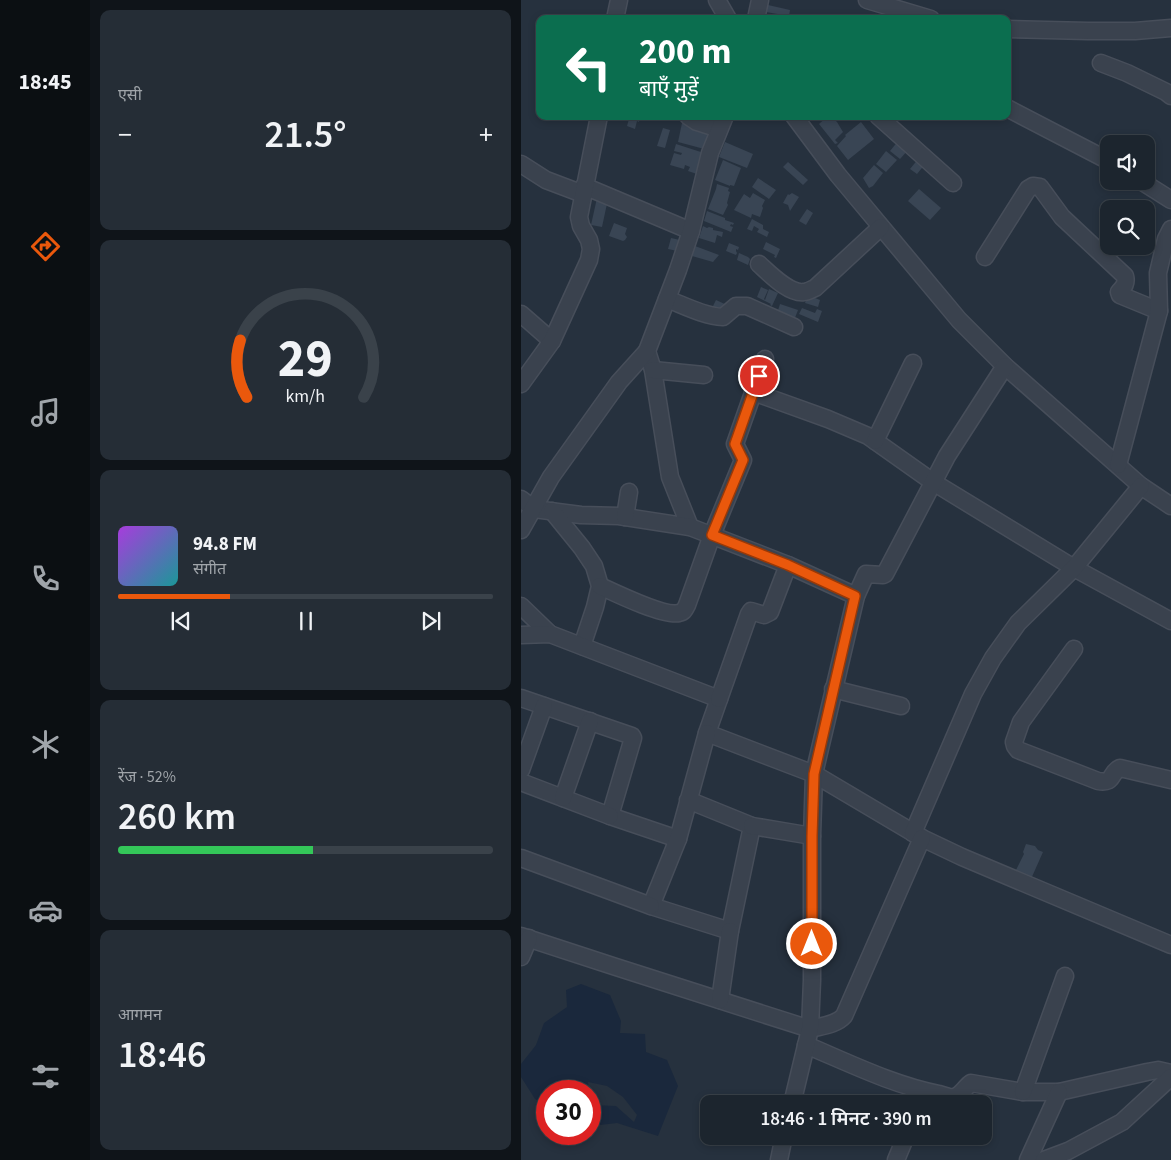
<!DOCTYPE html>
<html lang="hi">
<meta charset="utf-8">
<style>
body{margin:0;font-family:"Source Sans 3","Noto Sans Devanagari",sans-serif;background:#252d36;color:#f1f3f6;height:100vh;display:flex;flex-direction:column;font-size:19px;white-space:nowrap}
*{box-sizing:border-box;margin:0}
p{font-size:16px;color:#a0a5aa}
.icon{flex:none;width:28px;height:28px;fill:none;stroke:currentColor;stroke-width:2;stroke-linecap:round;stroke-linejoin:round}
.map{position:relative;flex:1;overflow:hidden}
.panel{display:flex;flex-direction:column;gap:10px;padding:10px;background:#0f1419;width:431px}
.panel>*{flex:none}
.hud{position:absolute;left:15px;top:15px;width:475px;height:105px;border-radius:10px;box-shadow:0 2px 8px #0003,0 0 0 1px #3a424a;background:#0b6e4f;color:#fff;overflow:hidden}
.buttons{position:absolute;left:579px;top:135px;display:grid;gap:10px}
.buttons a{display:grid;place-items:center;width:55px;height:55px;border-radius:10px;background:#1c252e;box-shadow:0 2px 8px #0003,0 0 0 1px #3a424a;font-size:25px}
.speed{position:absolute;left:15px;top:1080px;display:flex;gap:10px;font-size:25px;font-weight:700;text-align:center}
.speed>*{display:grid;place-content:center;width:65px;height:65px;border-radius:50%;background:#1c252e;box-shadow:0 2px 8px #0003,0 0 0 1px #3a424a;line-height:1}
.speed .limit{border:8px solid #d22;background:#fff;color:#111}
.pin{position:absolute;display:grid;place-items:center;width:42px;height:42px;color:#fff;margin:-21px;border:2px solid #fff;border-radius:50%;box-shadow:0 1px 5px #0007}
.me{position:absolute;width:55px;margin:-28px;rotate:0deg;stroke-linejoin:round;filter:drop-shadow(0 0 4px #0008)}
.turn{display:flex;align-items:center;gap:18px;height:105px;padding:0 20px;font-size:22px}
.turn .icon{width:65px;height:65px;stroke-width:2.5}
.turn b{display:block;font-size:35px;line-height:42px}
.big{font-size:38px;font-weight:600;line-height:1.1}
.panel .tile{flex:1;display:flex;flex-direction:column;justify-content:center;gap:8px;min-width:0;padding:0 18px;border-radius:10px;background:#252d36}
.panel .dial{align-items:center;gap:0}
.dial svg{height:130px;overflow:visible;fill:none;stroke:#3a424a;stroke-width:7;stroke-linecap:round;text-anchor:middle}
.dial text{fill:#f1f3f6;stroke:none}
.song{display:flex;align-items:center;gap:15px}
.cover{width:60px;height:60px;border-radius:8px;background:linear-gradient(135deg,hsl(280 70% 55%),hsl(180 70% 35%))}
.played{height:5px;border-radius:2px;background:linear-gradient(90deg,#ea580c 30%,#3a424a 30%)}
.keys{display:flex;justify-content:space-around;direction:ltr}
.heat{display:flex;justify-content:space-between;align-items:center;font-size:28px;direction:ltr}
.charge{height:8px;border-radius:4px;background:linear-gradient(90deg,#34c759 52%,#3a424a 0)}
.trip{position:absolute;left:179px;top:1095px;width:292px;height:50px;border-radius:10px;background:#1c252e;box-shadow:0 2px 8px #0003,0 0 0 1px #3a424a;font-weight:600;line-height:50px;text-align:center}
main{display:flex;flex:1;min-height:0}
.dock{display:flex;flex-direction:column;width:90px;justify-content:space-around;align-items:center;background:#0b0f12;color:#a0a5aa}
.dock .icon{width:35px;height:35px}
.dock .current{color:#ea580c}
.dock b{font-size:22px;color:#f1f3f6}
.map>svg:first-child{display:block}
</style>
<main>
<nav class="dock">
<b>18:45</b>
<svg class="icon current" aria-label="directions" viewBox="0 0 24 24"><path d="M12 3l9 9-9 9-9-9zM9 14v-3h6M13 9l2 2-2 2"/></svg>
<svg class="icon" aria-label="music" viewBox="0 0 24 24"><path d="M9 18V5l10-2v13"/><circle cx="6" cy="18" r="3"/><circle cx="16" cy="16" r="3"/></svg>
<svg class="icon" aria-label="phone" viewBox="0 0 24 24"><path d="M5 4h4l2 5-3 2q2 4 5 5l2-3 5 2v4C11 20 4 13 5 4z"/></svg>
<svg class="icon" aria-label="climate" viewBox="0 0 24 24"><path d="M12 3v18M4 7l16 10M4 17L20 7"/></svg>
<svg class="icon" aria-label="car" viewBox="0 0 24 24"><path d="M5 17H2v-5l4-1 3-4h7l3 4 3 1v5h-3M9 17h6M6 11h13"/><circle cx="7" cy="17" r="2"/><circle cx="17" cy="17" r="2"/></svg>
<svg class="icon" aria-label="filters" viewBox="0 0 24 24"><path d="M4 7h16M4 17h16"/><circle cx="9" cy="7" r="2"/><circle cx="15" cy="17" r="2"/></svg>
</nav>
<section class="panel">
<div class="tile"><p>एसी</p>
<div class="heat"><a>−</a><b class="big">21.5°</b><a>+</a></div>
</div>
<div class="tile dial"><svg viewBox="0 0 100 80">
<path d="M14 69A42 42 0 1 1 86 69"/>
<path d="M14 69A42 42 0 0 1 10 34" stroke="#ea580c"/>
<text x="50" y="56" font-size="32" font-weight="700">29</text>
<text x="50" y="72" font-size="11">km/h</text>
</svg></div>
<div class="tile">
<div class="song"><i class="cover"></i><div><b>94.8 FM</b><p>संगीत</p></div></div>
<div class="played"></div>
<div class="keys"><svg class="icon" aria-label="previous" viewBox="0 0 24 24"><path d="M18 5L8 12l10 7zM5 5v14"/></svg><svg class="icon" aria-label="pause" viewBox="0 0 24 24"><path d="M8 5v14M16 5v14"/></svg><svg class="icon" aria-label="next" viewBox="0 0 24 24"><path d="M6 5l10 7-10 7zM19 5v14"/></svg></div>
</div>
<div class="tile"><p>रेंज · 52%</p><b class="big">260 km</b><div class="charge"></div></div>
<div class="tile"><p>आगमन</p><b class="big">18:46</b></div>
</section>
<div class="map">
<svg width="650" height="1160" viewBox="0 0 650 1160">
<rect width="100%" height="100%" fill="#26313e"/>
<polygon fill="#1a283c" points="60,984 89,995 100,1021 99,1033 124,1034 125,1052 146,1060 157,1086 137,1136 96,1123 79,1125 74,1115 69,1116 69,1096 70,1105 95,1106 113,1122 116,1115 102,1097 86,1086 67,1082 68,1091 26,1091 26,1107 14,1099 0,1077 0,1064 15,1045 23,1023 46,1007 45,990"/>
<g fill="#394554">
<polygon points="247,5 269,10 268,16 245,12"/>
<polygon points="95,116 119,116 118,122 116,121 114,129 106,126 108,119 104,118 104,119"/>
<polygon points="307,116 315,116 313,119 316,122 322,132 314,140 317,143 314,144 298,124"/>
<polygon points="340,122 353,139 327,160 316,146 325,136 324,135"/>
<polygon points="161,123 191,132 187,150 157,142"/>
<polygon points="142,128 149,130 144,148 136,146"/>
<polygon points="378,140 388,149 379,159 369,151"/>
<polygon points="204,142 232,154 226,168 198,157"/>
<polygon points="155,144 186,154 179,175 167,171 169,167 164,165 163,169 149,165 153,153 160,155 161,153 153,151"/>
<polygon points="365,151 376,160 365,172 355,164"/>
<polygon points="398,158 405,163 396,174 389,169"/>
<polygon points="202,160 220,168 213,186 209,185 209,186 194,180"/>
<polygon points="267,162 287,180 282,185 262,167"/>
<polygon points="353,165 362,173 352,186 348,188 342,178"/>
<polygon points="237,178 255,190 248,199 231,187"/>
<polygon points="196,184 208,188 207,191 209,192 206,203 207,205 202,215 187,209 195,189"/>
<polygon points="398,189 420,208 409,220 387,201"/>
<polygon points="232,193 244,200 241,206 242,208 239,217 231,214 230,218 213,210 223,194 229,198"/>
<polygon points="271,193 278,197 269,211 267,205 262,203 267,194 268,195"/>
<polygon points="76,198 87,199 81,227 70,225"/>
<polygon points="286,209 292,213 285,225 278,221"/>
<polygon points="186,211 204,218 204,220 213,223 212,225 210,224 209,226 212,227 210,232 183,221"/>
<polygon points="231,219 242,225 242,229 248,232 246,237 236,232 238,229 233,226 231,231 226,229"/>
<polygon points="93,223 106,228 104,234 106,237 104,240 102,241 88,236"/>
<polygon points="182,226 186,228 188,227 192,228 192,230 202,232 201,237 196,235 194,243 178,238"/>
<polygon points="150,238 159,240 161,252 147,249"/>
<polygon points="245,242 259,249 255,258 253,257 254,255 242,249"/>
<polygon points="208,243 218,247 217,250 215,249 215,251 216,253 215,255 205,251"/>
<polygon points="174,246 198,255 192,262 171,256"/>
<polygon points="218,253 227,257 229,259 227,265 216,260"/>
<polygon points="240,287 247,290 243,299 244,300 248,289 257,293 251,306 249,305 250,304 236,297"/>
<polygon points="287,295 299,300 297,307 284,303"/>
<polygon points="195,300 208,306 205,312 180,307 181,304 191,308"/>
<polygon points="259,304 277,310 272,323 255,317"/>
<polygon points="281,308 294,313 296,309 301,311 297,322 278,314"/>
<polygon points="505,844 514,846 517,850 522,852 510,879 494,872 503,854 502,852"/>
</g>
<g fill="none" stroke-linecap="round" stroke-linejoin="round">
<g stroke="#474e5a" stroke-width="19">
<g id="minor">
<polyline points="196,0 207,19"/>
<polyline points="346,0 410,19"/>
<polyline points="94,19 98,0"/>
<polyline points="235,19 239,0"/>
<polyline points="486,29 567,31 614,31 650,28"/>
<polyline points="580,63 606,73 645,92 650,96"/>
<polyline points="486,108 588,161"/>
<polyline points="167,116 176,122 198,129"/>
<polyline points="273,116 317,175 438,320 484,366 620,486 650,506"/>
<polyline points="357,116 432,183"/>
<polyline points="0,164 25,180 62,194"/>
<polyline points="620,181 650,200"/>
<polyline points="63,186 170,231"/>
<path d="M464,257L507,189L512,186L519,187L541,217L604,276C606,283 603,287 598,292L599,295L638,311"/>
<path d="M238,264C249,274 268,294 283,292C286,292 291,289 294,288L360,227"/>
<path d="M146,299C164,306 183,316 202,317L215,306H226L273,327"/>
<polyline points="0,314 31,341"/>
<polyline points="126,351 132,370 149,477 169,527"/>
<polyline points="132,370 183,375"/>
<polyline points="0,384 31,341 68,260 70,249 68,240 60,226 58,217 78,116"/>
<polyline points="232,392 307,419 347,436 412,482 553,568 650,621"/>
<polyline points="354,441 392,363"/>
<polyline points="597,465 638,311 637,273 645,239 650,229"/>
<polyline points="0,499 13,509 60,515 98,516 169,527 267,565 335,596"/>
<polyline points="31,511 61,548 73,566 79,586 74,607 61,646"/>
<polyline points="104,517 108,492"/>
<polyline points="0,530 30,477 98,382 126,351 157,270 170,231 189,153 204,116"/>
<path d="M79,586C94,593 144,617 158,613C163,612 164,609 166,605L191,535L222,460L214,444L244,359"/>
<polyline points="0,606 29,634"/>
<polyline points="0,635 29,634 198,699 186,733 293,774 401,838 441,857 650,945"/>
<path d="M553,649L500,722L493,742L494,746L497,750L577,781C594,784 588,773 599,768L650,780"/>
<polyline points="312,689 380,706"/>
<polyline points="0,698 111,736 112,738 89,816 157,839"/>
<polyline points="198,699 228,614 230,611 243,615 249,612 267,565"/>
<polyline points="0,770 23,706"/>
<polyline points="0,782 89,816"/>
<polyline points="42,798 69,721"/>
<polyline points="167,800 231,826 209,931 130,906 157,839 186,733"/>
<polyline points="231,826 291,836"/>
<polyline points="392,833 452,694 472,658 497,623 553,568 620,486"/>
<polyline points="0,858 130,906"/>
<path d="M0,936L95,967L289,1029C300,1026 315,1025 323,1016L401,838"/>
<polyline points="0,957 8,938"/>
<polyline points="199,1000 209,931"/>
<path d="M285,1045C328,1063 372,1085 418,1094C422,1095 429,1098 433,1097C440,1096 445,1086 450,1083L502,1092H538L626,1072L637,1070L650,1073"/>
<polyline points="502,1092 544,976"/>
<polyline points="271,1104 289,1029 291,980 291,836 293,774 335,596 345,574 362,575 364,574 426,456 484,366"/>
<polyline points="258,1160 263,1136"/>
<polyline points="375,1160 385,1136"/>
<polyline points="507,1160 538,1092"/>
<polyline points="523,1160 547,1151 601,1122 650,1077"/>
</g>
</g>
<use href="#minor" stroke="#3a424e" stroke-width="16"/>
</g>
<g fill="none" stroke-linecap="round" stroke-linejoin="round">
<g stroke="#983908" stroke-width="12">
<polyline id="route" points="238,376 214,444 222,460 191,535 267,565 334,596 293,774 291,836 291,944"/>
</g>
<use href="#route" stroke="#ea580c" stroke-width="9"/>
</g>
</svg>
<div class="buttons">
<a><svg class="icon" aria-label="sound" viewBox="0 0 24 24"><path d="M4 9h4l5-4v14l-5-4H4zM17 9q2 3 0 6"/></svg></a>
<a><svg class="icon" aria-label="search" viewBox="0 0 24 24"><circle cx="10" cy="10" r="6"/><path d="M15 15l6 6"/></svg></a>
</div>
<div class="speed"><div class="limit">30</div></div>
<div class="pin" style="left:238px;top:376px;background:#d93025"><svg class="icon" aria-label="arrive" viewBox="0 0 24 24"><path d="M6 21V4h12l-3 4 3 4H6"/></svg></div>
<svg class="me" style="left:291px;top:944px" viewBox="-20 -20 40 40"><circle r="17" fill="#ea580c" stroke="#fff" stroke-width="3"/><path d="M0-11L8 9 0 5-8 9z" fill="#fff"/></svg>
<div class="trip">18:46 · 1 मिनट · 390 m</div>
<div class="hud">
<div class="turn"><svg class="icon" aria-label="left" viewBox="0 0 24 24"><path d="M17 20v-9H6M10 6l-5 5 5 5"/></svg><div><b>200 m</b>बाएँ मुड़ें</div></div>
</div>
</div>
</main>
